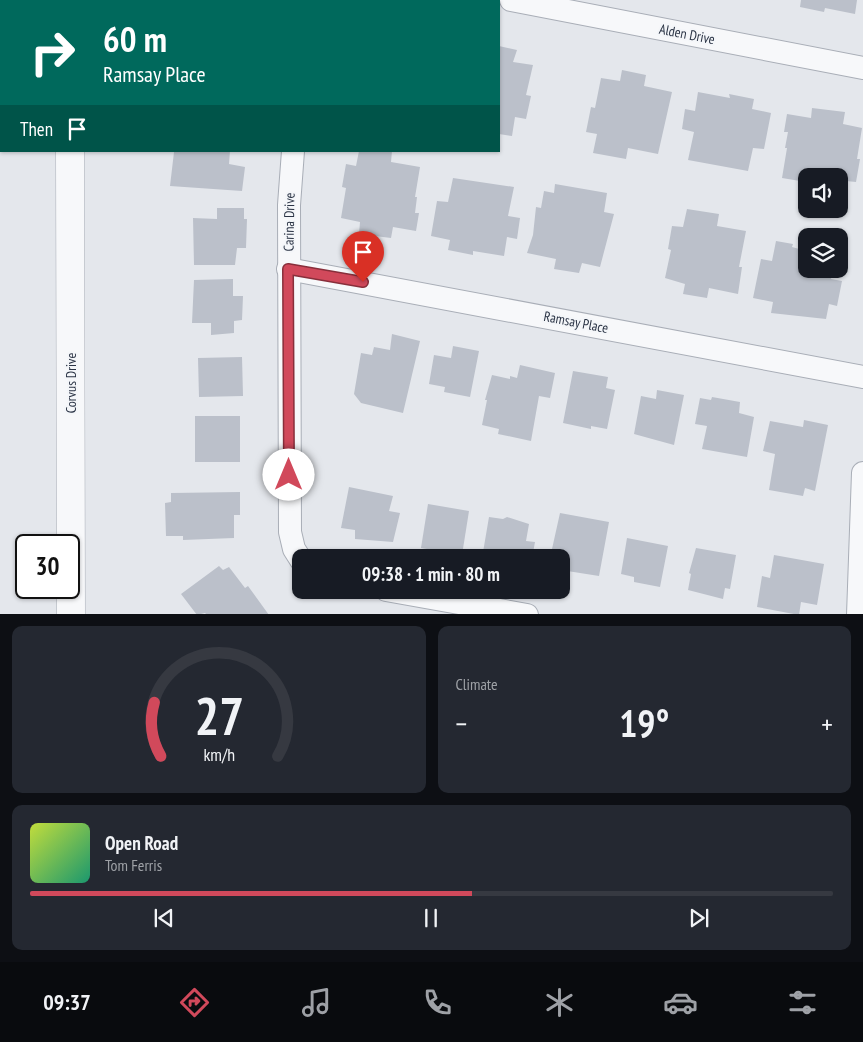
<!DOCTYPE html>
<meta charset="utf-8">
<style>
body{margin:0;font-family:"PT Sans Narrow",sans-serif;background:#242831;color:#f1f3f6;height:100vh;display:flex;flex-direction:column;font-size:19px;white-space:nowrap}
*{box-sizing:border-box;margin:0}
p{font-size:16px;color:#9ea1a6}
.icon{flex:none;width:28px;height:28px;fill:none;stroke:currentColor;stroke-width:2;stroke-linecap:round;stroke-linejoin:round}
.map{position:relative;height:614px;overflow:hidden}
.panel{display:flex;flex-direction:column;gap:12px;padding:12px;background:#0d0f14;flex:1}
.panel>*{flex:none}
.banner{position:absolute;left:0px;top:0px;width:500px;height:152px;box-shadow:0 1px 4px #0004;background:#00695c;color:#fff;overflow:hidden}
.tools{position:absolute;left:798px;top:168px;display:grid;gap:10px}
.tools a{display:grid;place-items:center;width:50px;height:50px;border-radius:10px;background:#171b24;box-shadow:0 1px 4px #0004;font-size:25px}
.speed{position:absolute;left:15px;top:534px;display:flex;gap:10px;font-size:25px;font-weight:700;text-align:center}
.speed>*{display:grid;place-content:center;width:65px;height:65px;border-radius:50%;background:#171b24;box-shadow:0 1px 4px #0004;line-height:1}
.speed .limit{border:2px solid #111;border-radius:8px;background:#fff;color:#111}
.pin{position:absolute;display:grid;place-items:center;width:42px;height:42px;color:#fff;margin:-51px -21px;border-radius:50% 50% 50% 0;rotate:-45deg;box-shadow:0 0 5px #0007}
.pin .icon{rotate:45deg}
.me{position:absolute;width:55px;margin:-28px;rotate:0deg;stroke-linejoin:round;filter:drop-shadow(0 0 4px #0008)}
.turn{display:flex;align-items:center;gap:18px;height:105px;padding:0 20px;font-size:22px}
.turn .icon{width:65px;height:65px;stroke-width:2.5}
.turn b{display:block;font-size:35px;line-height:42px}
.then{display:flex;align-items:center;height:48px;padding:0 20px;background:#0003;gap:10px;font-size:19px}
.big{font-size:38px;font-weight:600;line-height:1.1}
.panel .widget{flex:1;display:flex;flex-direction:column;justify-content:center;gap:8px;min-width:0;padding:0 18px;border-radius:10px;background:#242831}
.panel .dial{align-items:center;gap:0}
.dial svg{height:130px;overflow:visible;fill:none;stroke:#363941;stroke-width:7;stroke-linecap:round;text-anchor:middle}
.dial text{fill:#f1f3f6;stroke:none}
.song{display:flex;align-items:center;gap:15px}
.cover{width:60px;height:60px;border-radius:8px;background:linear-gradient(135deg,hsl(70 70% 55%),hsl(160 70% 35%))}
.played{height:5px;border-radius:2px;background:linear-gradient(90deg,#d1495b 55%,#363941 55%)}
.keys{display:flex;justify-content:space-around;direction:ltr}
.heat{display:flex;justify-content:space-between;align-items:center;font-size:28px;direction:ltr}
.panel .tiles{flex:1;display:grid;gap:12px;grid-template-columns:1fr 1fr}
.widget:last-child{grid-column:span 2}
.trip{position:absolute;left:292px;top:549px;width:278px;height:50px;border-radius:10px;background:#171b24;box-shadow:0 1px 4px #0004;font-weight:600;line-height:50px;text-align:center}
.dock{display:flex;height:80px;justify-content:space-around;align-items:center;background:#090b0e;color:#9ea1a6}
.dock .icon{width:35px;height:35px}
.dock .on{color:#d1495b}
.dock b{font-size:22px;color:#f1f3f6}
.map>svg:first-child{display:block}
</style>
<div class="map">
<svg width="863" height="615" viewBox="0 0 863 615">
<rect width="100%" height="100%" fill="#e4e7ec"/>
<g fill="#bbc0ca">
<polygon points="801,0 857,0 855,14 825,8 824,12 800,7"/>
<polygon points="499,46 517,50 513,62 533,65 526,95 531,96 526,119 515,117 512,136 499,134"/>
<polygon points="622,70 646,75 644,86 672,92 658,154 628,148 626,159 593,153 597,134 586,132 591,107 595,108 601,78 620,81"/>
<polygon points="698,92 730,98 729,94 754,99 752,109 771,113 764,149 753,148 748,171 688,160 694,132 682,129 685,109 695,111"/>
<polygon points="812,108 845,112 843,124 862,128 857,159 860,159 856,182 846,181 842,200 839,199 839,176 806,176 806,182 782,178 787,148 785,148 788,132 784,132 787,114 811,118"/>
<polygon points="179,151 230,151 229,164 245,167 242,191 170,186 174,152"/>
<polygon points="359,151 392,151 391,162 420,167 415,197 417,197 415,213 419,213 416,231 393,227 391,238 359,234 360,222 341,218 346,188 342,187 346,164 356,166"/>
<polygon points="453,178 514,187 508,216 520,218 517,239 507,237 504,256 473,251 473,255 448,250 450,240 431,236 437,201 448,202"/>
<polygon points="555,184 607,193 604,212 614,214 600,267 582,263 579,273 554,269 556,259 527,253 533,235 536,207 541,208 544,191 554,193"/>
<polygon points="217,208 244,208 244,219 247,219 246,248 237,248 235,265 194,265 193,218 217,219"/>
<polygon points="687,209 719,214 717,226 746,231 739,267 742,267 738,294 709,288 707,298 683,294 685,284 665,278 671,250 668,249 672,226 683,227"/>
<polygon points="776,241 793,244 792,247 803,250 804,246 806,247 806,269 833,269 831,279 842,281 837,306 829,304 826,319 771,313 773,302 753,298 761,259 772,261"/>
<polygon points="233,279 233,296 243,296 242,320 234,321 234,333 211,335 211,323 192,323 194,280"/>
<polygon points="392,334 420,341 403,413 361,403 354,394 361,353 372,355 374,347 390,350"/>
<polygon points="453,346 479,351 470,397 444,392 445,387 429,384 434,355 451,358"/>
<polygon points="242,357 243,396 199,397 198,358"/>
<polygon points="520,365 555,373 550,398 539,396 531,441 498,434 499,429 482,425 487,400 485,400 492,375 510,379 510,376 517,378"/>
<polygon points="573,371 608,377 606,388 615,390 607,429 591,426 591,429 563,423"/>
<polygon points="657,390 684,395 674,445 634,434 641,396 656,399"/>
<polygon points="712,397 740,402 739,413 754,417 747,457 702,449 707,426 695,424 700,398 711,400"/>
<rect x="195" y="416" width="45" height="46"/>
<polygon points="804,420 828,425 815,491 805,488 803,496 769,490 775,454 763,451 770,421 803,427"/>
<polygon points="349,487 393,496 389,511 400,513 393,542 355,539 355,530 341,528"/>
<polygon points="240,492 240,515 234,515 234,538 183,540 183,536 166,536 165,503 171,502 171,493"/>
<polygon points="428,504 469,511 462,555 421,548"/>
<polygon points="560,513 609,522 599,576 561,570 561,558 550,558"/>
<polygon points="489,517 503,519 507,517 529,524 526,541 535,542 532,558 482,558"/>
<polygon points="627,538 668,546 660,587 634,582 634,577 621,574"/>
<polygon points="696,548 736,555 730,589 725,588 723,599 688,590 691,574 689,573"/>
<polygon points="774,555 824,564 817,605 801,602 799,615 757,607 762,576 770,578"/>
<polygon points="219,566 223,570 229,567 245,588 248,586 269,615 207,615 205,613 197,615 181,594"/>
</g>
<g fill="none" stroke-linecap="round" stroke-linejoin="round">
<g stroke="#a9aeb7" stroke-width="24">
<g id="minor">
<polyline points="511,0 863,68"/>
<polyline points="315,1 315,0"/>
<polyline points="293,151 289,205 290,532 294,549 301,560"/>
<polyline points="288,269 863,377"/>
<polyline points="386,590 527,615"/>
<polyline points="858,615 863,473"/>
</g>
</g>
<g stroke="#a9aeb7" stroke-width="29">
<g id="tertiary">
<polyline points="76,1 76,0"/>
<polyline points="70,151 71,615"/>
</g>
</g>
<use href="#minor" stroke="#f7f8fa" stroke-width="22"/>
<use href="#tertiary" stroke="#f7f8fa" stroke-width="28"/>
</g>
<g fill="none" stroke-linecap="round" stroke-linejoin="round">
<g stroke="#882f3b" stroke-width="12">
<polyline id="route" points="289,475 288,269 363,282"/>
</g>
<use href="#route" stroke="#d1495b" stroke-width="9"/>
</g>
<g text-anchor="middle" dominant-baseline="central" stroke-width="4" stroke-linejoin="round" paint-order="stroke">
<g font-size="14" fill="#2b3445" stroke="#f4f6f9">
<text transform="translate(687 34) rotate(11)">Alden Drive</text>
<text transform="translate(289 222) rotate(-89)">Carina Drive</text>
<text transform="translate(576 322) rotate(11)">Ramsay Place</text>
<text transform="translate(71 383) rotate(-90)">Corvus Drive</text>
</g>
</g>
</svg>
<div class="tools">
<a><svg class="icon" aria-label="sound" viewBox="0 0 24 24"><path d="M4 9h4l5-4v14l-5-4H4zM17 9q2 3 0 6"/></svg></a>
<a><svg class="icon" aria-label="layers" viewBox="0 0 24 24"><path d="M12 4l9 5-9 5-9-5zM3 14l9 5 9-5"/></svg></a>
</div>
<div class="speed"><div class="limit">30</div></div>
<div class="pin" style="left:363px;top:282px;background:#d93025"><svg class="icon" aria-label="arrive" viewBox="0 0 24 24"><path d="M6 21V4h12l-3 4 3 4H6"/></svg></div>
<svg class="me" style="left:289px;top:475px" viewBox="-20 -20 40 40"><circle r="19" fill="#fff"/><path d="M0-13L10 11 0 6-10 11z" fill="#d1495b"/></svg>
<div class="trip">09:38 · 1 min · 80 m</div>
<div class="banner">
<div class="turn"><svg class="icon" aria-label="right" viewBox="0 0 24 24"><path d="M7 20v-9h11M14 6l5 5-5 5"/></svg><div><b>60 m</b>Ramsay Place</div></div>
<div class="then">Then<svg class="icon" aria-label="arrive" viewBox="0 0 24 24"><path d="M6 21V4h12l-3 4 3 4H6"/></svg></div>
</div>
</div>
<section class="panel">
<div class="tiles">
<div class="widget dial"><svg viewBox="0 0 100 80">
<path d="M14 69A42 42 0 1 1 86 69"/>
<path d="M14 69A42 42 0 0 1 10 36" stroke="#d1495b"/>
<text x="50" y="56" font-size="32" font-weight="700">27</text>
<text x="50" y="72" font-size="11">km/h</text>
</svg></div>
<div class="widget"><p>Climate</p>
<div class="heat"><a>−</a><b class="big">19°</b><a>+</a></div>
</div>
<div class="widget">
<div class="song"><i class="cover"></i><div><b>Open Road</b><p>Tom Ferris</p></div></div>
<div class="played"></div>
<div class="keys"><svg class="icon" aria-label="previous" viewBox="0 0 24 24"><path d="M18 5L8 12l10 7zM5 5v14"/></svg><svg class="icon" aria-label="pause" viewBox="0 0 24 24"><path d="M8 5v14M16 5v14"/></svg><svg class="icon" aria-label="next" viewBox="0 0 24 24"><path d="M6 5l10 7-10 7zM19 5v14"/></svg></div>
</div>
</div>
</section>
<nav class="dock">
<b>09:37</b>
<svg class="icon on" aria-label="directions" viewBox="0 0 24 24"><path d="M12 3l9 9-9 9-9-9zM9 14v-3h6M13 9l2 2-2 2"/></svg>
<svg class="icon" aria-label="music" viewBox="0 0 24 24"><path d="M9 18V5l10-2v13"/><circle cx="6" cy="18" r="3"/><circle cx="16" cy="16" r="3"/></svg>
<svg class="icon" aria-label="phone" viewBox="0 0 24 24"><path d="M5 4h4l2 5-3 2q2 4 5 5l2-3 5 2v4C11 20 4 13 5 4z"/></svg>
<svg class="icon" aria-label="climate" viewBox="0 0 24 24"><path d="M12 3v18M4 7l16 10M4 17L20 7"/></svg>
<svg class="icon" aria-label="car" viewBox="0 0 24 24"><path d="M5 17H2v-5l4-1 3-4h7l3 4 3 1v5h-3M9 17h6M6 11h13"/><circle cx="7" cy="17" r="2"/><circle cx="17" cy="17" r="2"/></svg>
<svg class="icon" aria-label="filters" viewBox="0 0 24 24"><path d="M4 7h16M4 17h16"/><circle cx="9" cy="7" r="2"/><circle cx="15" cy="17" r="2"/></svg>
</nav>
